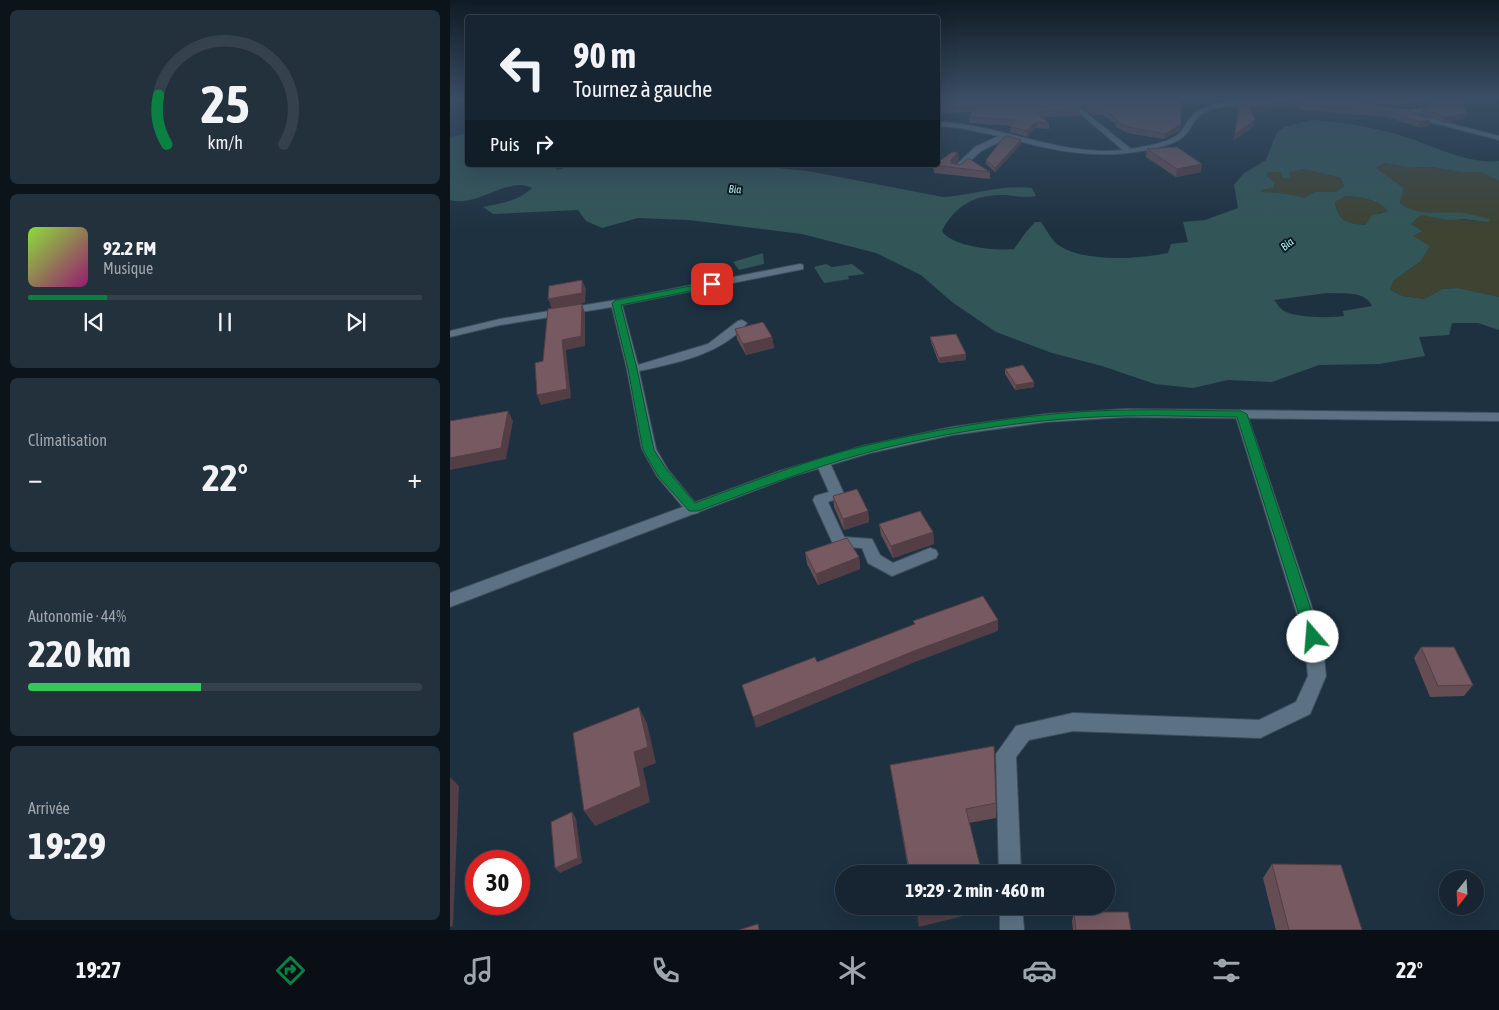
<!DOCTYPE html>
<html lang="fr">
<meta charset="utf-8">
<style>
body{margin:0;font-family:"Asap Condensed",sans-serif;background:#23313d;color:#f1f3f6;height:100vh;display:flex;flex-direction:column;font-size:19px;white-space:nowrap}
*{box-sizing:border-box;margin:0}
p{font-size:16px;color:#9ea5ab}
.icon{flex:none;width:28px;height:28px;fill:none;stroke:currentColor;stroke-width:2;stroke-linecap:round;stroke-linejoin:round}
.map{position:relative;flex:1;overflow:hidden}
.panel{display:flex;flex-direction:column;gap:10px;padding:10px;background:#0c141b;width:450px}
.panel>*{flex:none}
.banner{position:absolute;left:15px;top:15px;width:475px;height:152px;border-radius:5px;box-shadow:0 5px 20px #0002,0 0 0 1px #35424d;background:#162531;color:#f1f3f6;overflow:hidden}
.needle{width:32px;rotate:198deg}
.tools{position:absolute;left:989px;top:870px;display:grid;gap:10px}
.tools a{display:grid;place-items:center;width:45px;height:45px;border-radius:50%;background:#162531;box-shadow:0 5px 20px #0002,0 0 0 1px #35424d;font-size:25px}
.speed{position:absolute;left:15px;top:850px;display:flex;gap:10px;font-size:25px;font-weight:700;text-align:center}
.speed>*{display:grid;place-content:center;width:65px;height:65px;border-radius:50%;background:#162531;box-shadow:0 5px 20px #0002,0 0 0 1px #35424d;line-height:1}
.speed .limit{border:8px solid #d22;background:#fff;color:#111}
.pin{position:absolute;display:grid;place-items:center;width:42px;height:42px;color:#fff;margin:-21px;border-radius:10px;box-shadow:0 2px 8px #0006}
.me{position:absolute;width:55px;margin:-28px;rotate:342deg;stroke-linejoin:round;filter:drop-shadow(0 0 4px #0008)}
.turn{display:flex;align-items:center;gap:18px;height:105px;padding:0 25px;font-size:22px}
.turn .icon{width:65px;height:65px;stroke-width:2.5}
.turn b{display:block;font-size:35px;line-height:42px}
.then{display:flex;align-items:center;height:48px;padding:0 25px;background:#0003;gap:10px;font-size:19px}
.big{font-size:38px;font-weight:700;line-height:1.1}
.panel .widget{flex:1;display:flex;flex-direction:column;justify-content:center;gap:8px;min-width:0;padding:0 18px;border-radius:8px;background:#23313d}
.panel .dial{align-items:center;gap:0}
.dial svg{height:130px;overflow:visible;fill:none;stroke:#35424d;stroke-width:7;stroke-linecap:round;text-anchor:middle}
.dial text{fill:#f1f3f6;stroke:none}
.song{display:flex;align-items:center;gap:15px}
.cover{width:60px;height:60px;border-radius:8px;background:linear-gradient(135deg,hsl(90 70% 55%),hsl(320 70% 35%))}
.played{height:5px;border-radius:2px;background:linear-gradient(90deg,#0b8043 20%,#35424d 20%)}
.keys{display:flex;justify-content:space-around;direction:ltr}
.heat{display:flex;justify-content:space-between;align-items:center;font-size:28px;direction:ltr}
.charge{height:8px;border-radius:4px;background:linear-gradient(90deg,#34c759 44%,#35424d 0)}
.trip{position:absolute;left:385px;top:865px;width:280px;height:50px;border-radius:25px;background:#162531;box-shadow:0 5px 20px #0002,0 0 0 1px #35424d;font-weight:700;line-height:50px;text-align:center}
.tabs{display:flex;height:80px;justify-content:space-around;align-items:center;background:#090f14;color:#9ea5ab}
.tabs .icon{width:35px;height:35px}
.tabs .on{color:#0b8043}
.tabs b{font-size:22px;color:#f1f3f6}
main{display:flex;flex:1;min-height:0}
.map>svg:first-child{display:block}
</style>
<main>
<section class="panel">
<div class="widget dial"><svg viewBox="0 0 100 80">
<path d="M14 69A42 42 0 1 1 86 69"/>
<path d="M14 69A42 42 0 0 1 9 39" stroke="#0b8043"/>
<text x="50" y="56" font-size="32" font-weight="700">25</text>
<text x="50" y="72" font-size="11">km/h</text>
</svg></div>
<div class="widget">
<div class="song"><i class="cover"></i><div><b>92.2 FM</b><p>Musique</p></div></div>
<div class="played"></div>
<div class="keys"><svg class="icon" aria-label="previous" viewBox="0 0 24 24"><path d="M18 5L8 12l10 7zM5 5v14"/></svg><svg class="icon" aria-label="pause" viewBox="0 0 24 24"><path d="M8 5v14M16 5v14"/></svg><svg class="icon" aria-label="next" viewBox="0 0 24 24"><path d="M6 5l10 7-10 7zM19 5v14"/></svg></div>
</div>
<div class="widget"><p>Climatisation</p>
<div class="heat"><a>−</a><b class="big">22°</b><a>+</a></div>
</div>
<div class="widget"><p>Autonomie · 44%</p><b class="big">220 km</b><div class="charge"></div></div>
<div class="widget"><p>Arrivée</p><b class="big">19:29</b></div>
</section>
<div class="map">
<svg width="1049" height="930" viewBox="0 0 1049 930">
<rect width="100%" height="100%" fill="#1d3141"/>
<g fill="#3e4332">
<path d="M934,163L961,168L981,167L1010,172H1032L1049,181V297L1008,288L992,289L974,299L953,296L939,290L943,281L971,261L979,247L962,236L973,231L961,224L971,215C994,219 1016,219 1039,222L958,210L950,203L954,188L926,168Z"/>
<path d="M853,169L891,178L894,186L885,192H865L854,198C842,193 824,193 811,193L810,190L823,188L825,182L817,176L816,172H831L832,178H840L838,173Z"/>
<path d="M896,196C910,197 928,199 938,211L929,213L917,225C896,223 890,224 885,202Z"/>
</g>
<g fill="#325657" fill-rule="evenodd">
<path d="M861,120C889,122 917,126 945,134C977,142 1016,165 1049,161V181L1031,172H1010L981,167L961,168L934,163L926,168L954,188L950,203C967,217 991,211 1012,213C1021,214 1031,217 1040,219L1039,222L1013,219L999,220L971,215L961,224L973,231L963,236L980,246L971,261L943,281L940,290L953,296L974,299L992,289L1008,288L1049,297V330L1028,323H1002L999,335L969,337L975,356L929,364L869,365L822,382L778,380L743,388L705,384L652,366L602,353L546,332L502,302L471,275L426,253L352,234L239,220L188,218L152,228L136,221L128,210L43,214L33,207C51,203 69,201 82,188C60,175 27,208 0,200V137L17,133L18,165H100L108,170L122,165H296L358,171L493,197C523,195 551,184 582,188L586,196C575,198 566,196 555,195C526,194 505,205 492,231C502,247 546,251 564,249L576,232L585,222H591C596,229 601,239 607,244C631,263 690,259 718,253L721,244L738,242L733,222L755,220L788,208L784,185L793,174L816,160L826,134L834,127ZM853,169L891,178L894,186L885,192H865L854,198C841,193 825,193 811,192V190L823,188L825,182L817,176V172H831L832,178H840L839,173ZM896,196C910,197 928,199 938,211L921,216L916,225C897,223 889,223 885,202ZM877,293C892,294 915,290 922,306L893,311L894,316C879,318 847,318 834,311C830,309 827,303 824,300Z"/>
<polygon points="313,253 314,264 289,270 283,262"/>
<polygon points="376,264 382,267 402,264 415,274 398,276 399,279 374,283 364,267"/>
</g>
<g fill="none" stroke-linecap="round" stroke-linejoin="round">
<g stroke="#3d4f5c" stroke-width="2">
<g id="minor">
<path d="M613,99H619L681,149C696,146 713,144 726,136C734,131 736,121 743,115C756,102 797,97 814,99C800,107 772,103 755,112C742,118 741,133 729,140C719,145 707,148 696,150C648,160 604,151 557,138L531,151L509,171L502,169L525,147L549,136L510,128L488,126V122C551,124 609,157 673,150Z"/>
<path d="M983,99H989C981,115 953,119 939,110L942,108C956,109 975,114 983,99Z"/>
<polygon points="963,114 1049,136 1049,140 961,117 960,116"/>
<path d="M350,264L353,265V269L172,305L188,365L258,344L288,321L292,320L297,323C273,354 226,363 189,371L206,449L218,470L250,509L248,513L243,514L238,513L207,476L192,449L177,369L162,307L50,325L0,337V331L50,319L166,300Z"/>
<polygon points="791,410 797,414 872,637 876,676 860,714 810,738 623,731 579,740 566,757 571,874 549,874 546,754 566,726 623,713 809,720 846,702 858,676 854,637 785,414"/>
<polygon points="373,459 378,460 380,463 394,494 392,497 378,502 394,537 422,539 430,555 443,563 480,548 486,550 488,554 486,558 442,576 418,563 412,548 384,546 363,500 365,496 379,492 366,463 368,460"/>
<polygon points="550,906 572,906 574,930 550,930"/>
</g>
</g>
<g stroke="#3d4f5c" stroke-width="2">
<polygon id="secondary" points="676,409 1049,413 1049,421 676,417 596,422 502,435 420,453 340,477 0,607 0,593 330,471 413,446 502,427 596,414"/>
</g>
<use href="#minor" fill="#5c7284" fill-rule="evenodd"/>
<use href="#secondary" fill="#5c7284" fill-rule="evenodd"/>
</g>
<g fill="#664d54">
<polygon points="488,99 630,110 630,116 593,117 599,123 599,129 585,128 577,137 560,132 561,126 519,123 519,117 522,112 488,113"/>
<polygon points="621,99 738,99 731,99 730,130 714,139 677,133 666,127 666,124 653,115 642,115"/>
<polygon points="759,99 787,99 767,102"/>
<polygon points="806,99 981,99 975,105 957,107 903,102 980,120 978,126 968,127 937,117 851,110 846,105 802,113 804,126 784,140 788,109 783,107 785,102"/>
<polygon points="973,108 1016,113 1014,119 993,123 971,114"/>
<polygon points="571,140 571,144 545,172 536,164 536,160"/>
<polygon points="697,149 751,172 726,177 696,157"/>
<polygon points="508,152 509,160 505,164 540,172 540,179 484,173 483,165"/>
<polygon points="285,329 322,337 324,348 296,355 287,339"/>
<polygon points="480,337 516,354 516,360 489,363 481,342"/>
<polygon points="555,369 584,382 584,387 565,390 555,374"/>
<polygon points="383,496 418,511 419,522 394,530 384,507"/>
<polygon points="429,524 483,532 484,544 443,558 431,535"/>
<polygon points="355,552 409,557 410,569 368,585 357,564"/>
<polygon points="971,647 1023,685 1014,696 980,697 964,658"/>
<polygon points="440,765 546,803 546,818 519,823 532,874 459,874"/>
<polygon points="822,864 912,930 826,930 813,878"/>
<polygon points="624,912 681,930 623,930 622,921"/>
</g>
<g fill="#533e45">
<polygon points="768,99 787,99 767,102"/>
<polygon points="848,99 846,105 798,114 800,108"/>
<polygon points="978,99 981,99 975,105 957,107 959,102"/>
<polygon points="1016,113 1014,119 993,123 995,117"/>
<polygon points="805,120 804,126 784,140 785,134"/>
<polygon points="980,120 978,126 968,127 970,122"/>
<polygon points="586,122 585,128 577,137 577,131"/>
<polygon points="731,124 730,130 714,139 715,134"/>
<polygon points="571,140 571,144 545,172 545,168"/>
<polygon points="508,152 509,160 501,168 501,160"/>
<polygon points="752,164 751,172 726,177 727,169"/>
<polygon points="132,280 136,289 135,303 102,309 98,299"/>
<polygon points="132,304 135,313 135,346 116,350 121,398 91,405 87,395 112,340"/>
<polygon points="322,337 324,348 296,355 293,344"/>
<polygon points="516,354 516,360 489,363 489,358"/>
<polygon points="584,382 584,387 565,390 566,385"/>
<polygon points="58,411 63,421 56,459 0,470 0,458"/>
<polygon points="418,511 419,522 394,530 393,519"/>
<polygon points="483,532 484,544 443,558 441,546"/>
<polygon points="409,557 410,569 368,585 366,574"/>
<polygon points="548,620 548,631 465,662 306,728 303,717 464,651"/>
<polygon points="189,707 197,723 206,763 193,768 200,802 145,826 134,811 184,752"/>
<polygon points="0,777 9,786 3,926 0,927"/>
<polygon points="122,812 126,818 132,863 110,873 105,868"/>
<polygon points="499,906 537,906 537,910 469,927 467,914"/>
</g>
<g fill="#775962" stroke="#533e45">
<polygon points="488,99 617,99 630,110 587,112 599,123 586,122 577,131 560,127 565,120 519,117 525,107 488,108"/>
<polygon points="628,99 731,99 731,124 715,134 678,127 666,122 667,119 653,109 642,109"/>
<polygon points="806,99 882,99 956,109 980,120 970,122 939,111 853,105 848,99 800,108 805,120 785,134 789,103 785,102"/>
<polygon points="928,99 978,99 977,100 959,102"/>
<polygon points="990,99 1013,99 1016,113 995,117 973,108 988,102"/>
<polygon points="557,136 571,140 545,168 536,160 553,138"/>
<polygon points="727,147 752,164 727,169 697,149"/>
<polygon points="502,152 508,152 501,160 501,163 510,165 518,158 540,172 483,165 488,165 488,162"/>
<polygon points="132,280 132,293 98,299 99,286"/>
<polygon points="132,304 131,336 112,340 117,389 87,395 85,363 93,361 98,309"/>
<polygon points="313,322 322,337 293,344 285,329"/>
<polygon points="506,334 516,354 489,358 480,337"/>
<polygon points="573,365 584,382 566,385 555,369"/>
<polygon points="58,411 51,448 0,458 0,421"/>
<polygon points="407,489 418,511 393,519 383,496"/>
<polygon points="470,511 483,532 441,546 429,524"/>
<polygon points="397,538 409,557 366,574 355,552"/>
<polygon points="533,596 548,620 464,651 303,717 292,685 365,657 367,662 465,624 463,621"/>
<polygon points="971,647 1004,647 1023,685 988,686"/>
<polygon points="189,707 198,747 184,752 191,786 134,811 123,733"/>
<polygon points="544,746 546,803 516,809 532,874 460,874 440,765"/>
<polygon points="122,812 128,858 105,868 101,822"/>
<polygon points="822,864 891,865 912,930 839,930"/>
<polygon points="466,906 499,906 467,914"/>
<polygon points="624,912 678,912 681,930 626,930"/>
<polygon points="308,924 309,930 289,930"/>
</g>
<linearGradient id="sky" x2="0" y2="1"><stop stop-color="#101b24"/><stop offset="0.43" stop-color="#3a4e65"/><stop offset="1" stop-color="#3a4e65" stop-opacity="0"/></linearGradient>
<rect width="1049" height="229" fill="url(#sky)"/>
<path fill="#0b8043" stroke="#07532c" d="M262,282L266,284L265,286L171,305L187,369L204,450L217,470L245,503C302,482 359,459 418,445C502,426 591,411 677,410C715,409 753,411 791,411L797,414L870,637L868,641L863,643L858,641L856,637L787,417C750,417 714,415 677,416C594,417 500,431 419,452C361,468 304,490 248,511H239L208,476L193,450L178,369L162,303L166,300Z"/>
<g text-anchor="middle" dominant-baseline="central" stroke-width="4" stroke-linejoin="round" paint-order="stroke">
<g font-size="11" font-style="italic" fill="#a5edef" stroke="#0f181f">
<text transform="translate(285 189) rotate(4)">Bia</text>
<text transform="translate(837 244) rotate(-39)">Bia</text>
</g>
</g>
</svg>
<div class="tools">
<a><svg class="needle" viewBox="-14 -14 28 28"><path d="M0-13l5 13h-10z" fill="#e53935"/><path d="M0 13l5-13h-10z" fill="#9ea5ab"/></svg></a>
</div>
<div class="speed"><div class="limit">30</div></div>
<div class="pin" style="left:262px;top:284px;background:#d93025"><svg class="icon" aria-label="arrive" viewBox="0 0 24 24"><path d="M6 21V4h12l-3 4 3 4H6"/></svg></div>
<svg class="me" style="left:863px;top:637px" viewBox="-20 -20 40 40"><circle r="19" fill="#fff"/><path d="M0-13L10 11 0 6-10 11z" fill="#0b8043"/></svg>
<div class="trip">19:29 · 2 min · 460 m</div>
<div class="banner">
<div class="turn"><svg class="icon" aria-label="left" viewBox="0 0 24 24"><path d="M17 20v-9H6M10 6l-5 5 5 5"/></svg><div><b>90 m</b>Tournez à gauche</div></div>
<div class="then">Puis<svg class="icon" aria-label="right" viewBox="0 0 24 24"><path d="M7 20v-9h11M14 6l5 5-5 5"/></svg></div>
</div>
</div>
</main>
<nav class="tabs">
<b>19:27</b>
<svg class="icon on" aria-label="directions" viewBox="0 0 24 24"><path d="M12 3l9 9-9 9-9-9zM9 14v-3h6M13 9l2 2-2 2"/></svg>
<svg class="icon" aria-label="music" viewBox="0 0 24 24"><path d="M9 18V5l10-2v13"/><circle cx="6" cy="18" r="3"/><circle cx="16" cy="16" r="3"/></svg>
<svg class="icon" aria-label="phone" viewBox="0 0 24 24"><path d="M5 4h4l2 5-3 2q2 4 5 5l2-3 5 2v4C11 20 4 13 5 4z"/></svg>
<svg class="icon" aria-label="climate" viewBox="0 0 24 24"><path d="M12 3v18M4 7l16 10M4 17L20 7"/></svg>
<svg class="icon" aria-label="car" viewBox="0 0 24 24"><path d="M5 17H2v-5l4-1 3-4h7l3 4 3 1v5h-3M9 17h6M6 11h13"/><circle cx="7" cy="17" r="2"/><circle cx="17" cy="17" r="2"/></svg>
<svg class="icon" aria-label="filters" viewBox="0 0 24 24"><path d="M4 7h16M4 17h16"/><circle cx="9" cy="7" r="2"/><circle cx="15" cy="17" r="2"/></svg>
<b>22°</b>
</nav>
